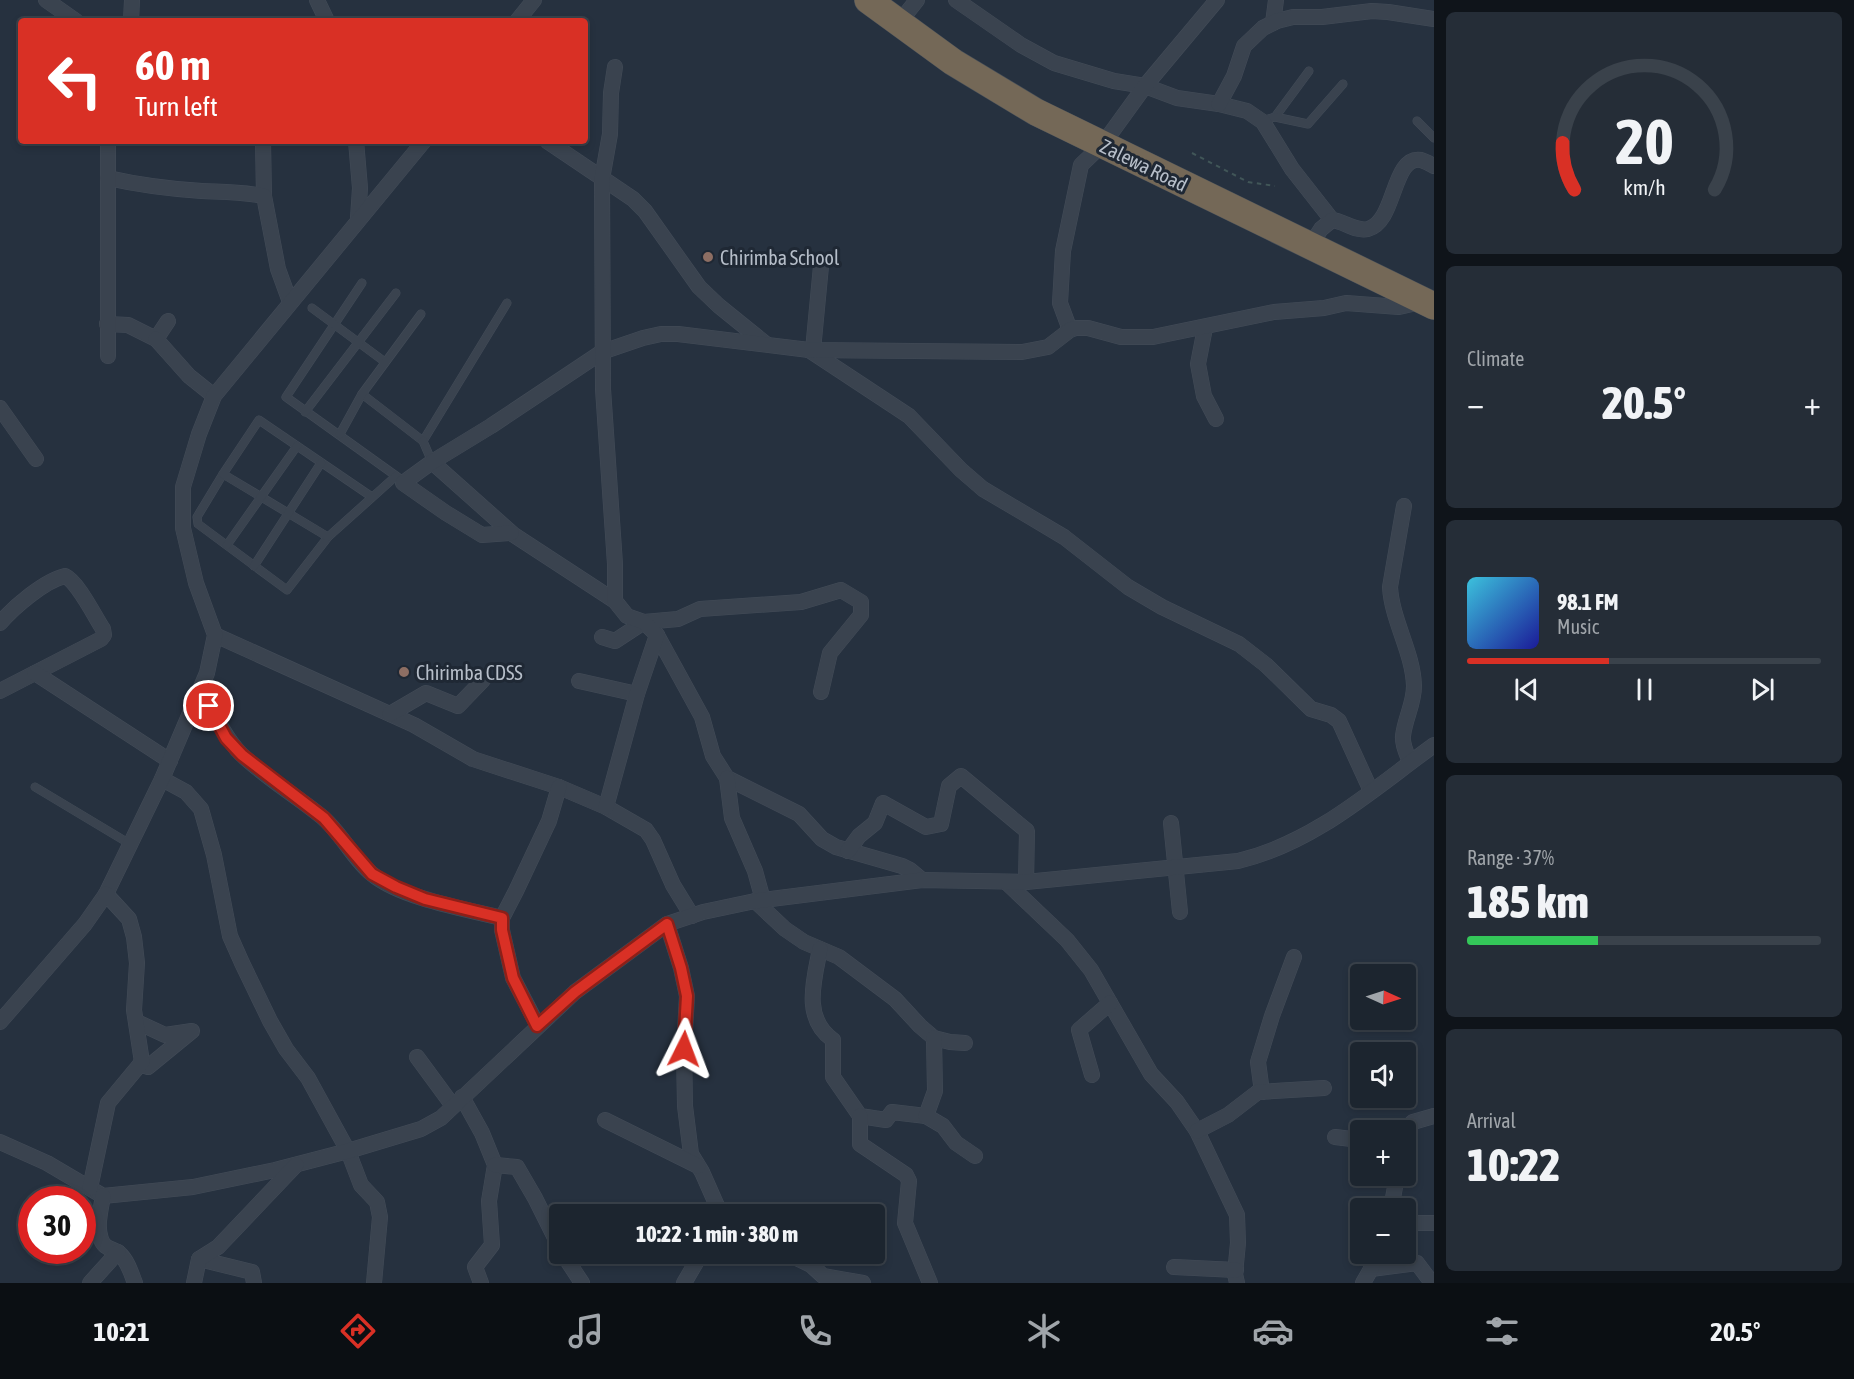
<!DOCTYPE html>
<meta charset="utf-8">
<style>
body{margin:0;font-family:"Asap Condensed",sans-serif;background:#252d37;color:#f1f3f6;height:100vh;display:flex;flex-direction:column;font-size:22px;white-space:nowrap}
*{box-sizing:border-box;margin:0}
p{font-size:20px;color:#a0a5aa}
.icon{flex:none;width:33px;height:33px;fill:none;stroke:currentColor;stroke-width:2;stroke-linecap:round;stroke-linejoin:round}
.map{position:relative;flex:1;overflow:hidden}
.details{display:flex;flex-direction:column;gap:12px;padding:12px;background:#0f141a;width:420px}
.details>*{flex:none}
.banner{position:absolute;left:18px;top:18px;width:570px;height:126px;border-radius:6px;box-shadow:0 3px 9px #0003,0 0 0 2px #3a424b;background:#d93025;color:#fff;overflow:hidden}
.needle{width:39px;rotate:93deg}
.tools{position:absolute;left:1350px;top:964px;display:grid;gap:12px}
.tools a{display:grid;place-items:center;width:66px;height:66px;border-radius:6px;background:#1c252f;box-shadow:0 3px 9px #0003,0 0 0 2px #3a424b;font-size:30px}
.speed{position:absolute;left:18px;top:1186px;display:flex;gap:12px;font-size:30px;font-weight:700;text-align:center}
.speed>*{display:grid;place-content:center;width:78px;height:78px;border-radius:50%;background:#1c252f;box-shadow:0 3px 9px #0003,0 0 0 2px #3a424b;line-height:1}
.speed .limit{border:9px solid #d22;background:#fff;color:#111}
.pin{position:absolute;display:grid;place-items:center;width:51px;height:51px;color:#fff;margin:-26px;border:3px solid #fff;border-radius:50%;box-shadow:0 2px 6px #0007}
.me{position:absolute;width:66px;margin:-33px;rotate:3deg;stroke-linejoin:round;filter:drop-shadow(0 0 4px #0008)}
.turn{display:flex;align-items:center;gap:21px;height:126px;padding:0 18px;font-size:27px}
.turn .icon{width:78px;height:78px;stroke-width:2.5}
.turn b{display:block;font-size:42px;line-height:51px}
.big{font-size:45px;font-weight:800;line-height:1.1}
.details .tile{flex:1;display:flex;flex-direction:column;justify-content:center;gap:9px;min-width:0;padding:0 21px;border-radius:9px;background:#252d37}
.details .dial{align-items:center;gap:0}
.dial svg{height:156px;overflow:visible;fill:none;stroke:#3a424b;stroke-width:7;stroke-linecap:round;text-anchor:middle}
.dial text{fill:#f1f3f6;stroke:none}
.song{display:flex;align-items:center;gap:18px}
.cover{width:72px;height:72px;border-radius:9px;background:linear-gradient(135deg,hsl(190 70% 55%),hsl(240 70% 35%))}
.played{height:6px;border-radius:3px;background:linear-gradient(90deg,#d93025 40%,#3a424b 40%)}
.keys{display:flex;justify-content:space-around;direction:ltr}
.heat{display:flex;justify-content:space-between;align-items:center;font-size:33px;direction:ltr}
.charge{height:9px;border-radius:4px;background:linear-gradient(90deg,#34c759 37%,#3a424b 0)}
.trip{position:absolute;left:549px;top:1204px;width:336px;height:60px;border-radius:6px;background:#1c252f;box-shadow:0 3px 9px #0003,0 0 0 2px #3a424b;font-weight:800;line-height:60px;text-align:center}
.dock{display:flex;height:96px;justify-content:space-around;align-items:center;background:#0b0f13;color:#a0a5aa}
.dock .icon{width:42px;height:42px}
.dock .current{color:#d93025}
.dock b{font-size:27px;color:#f1f3f6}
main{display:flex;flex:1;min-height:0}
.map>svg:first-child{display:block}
</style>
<main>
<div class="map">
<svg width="1434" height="1283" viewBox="0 0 1434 1283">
<rect width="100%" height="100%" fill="#26313f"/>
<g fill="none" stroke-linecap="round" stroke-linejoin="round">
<g stroke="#434c58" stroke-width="9">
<g id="lane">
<polyline points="1275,117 1309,71"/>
<polyline points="1261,121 1275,117 1308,124 1343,84"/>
<polyline points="1417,121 1434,138"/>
<polyline points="362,283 286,397 399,478"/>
<polyline points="312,308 385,362"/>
<polyline points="362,394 423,441 507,303"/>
<polyline points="305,412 396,293"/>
<polyline points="340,434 362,394 421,314"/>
<polyline points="423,441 432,462"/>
<polyline points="223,474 197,517 198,524 287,590 328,537"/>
<polyline points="372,497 259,420 223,474 328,537 396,476"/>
<polyline points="227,545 297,446"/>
<polyline points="254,566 321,463"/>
<polyline points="35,787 130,844"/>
</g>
</g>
<g stroke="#434c58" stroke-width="16">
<g id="street">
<polyline points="46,0 76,21"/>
<polyline points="317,0 327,21"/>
<polyline points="956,0 1021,45 1054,63 1114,81 1145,86 1177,98 1219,104 1247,111 1263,122 1292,169 1332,220"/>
<polyline points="131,21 132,0"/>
<polyline points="517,21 534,0"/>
<polyline points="1273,23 1276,0"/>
<polyline points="898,24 917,0"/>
<polyline points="1219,104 1234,76 1244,46 1263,28 1277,21 1293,17 1322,17 1372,11 1388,12 1434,19"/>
<polyline points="263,141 264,196"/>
<polyline points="356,141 360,188 358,218"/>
<polyline points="547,141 633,199 645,211 699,287 719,306 766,344"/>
<path d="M108,178C139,185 170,189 202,191C223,192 243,192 264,196L278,269L290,302"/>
<path d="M1310,246L1321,229L1332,220C1344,221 1355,232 1368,229C1396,222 1392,155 1421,160C1425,161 1430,164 1434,166"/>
<polyline points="107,324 128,325 156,339 168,321"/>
<polyline points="1205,328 1198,364 1204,396 1216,419"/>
<polyline points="1070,330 1060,303 1063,251 1081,165 1103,144 1145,86 1217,0"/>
<polyline points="156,339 189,376 214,396"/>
<polyline points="809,350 909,416 961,470 983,489 1064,537 1128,587 1162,607 1239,644 1266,665 1311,709 1331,715 1339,721 1371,791"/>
<polyline points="813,350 821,266"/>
<polyline points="108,356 108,141"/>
<polyline points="0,408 36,459"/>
<polyline points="432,462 514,535 615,601"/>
<path d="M1404,506L1390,587C1392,621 1413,652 1414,686C1414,704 1405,718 1403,736C1402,745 1407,754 1410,762"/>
<polyline points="511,533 482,535 446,513 403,483 432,462 491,426 602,352 643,338 661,334 678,334 809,350 1022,352 1048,347 1070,330 1076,328 1088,328 1121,337 1153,337 1274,312 1324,308 1346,303 1399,307 1421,302"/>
<path d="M0,623C14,607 44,581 65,576C78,582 95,617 103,629L104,635L101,639L0,691"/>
<polyline points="215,635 414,725 473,759 559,787 606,807 646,830 653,840 673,885 692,916"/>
<polyline points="657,635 702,717 713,756 727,778 799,814 822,839 836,847 902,866 910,870 922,880"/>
<polyline points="602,637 615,641 644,622 678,619 700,609 801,602 841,590 861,602 861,615 830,653 821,692"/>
<polyline points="35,673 170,761"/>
<polyline points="579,681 637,694"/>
<path d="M197,697C217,712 223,737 241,754C265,777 295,795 321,816C341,832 353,859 372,874C401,898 465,909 502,918"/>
<polyline points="390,714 426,693 458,706 483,680"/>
<polyline points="727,778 732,818 755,871 763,900"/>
<polyline points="162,779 186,792 201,809 214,855 230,936 242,963 270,1021 286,1049 308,1078 348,1151 361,1185 377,1202 380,1217 374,1283"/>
<polyline points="606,807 637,694 657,635 644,622 627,616 615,601 615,564 603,389 602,179 610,134 611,93 615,67"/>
<polyline points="1171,823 1180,912"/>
<polyline points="848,851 859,836 875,823 883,803 926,827 941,824 949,786 961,776 1027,831 1026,882"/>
<polyline points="1006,882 1067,940 1091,970 1151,1074 1177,1102 1197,1131 1237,1215 1238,1243 1235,1274 1237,1283"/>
<polyline points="755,901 785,929 804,942 839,957 895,999 920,1026 934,1038 950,1042 965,1043"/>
<polyline points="667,924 681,968 687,996 684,1049 685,1106 691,1154 702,1172 721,1215"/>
<path d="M820,949C814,980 802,1018 833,1040V1077L860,1116L886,1120L892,1112L926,1116"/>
<polyline points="0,1022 85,924 106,894 162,779 207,673 215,635 196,583 183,528 183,487 199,434 214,396 424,141"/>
<polyline points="137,1022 165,1035 192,1031 148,1067 140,1064"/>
<polyline points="538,1026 513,978 502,930 502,918 516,891 549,821 559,787"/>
<polyline points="934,1038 935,1091 926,1116 943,1126 956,1143 975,1156"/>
<polyline points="417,1057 453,1106"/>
<polyline points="1092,1075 1079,1030 1110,1003"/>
<polyline points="1262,1092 1258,1062 1272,1016 1294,957"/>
<polyline points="462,1097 482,1133 495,1165 489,1201 492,1245 475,1267 481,1283"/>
<polyline points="860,1116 860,1144 906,1175 909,1181 905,1223 930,1283"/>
<polyline points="605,1120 698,1166"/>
<polyline points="1197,1131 1228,1115 1258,1092 1324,1088"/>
<polyline points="1404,1131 1413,1122 1434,1116"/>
<polyline points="1335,1137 1360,1140"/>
<path d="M0,1142L47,1163L103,1196L193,1187L275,1170L348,1151L421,1129L441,1118L575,992L667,924L703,912L755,901L922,880L1026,882L1238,861C1314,843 1372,790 1434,745"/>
<polyline points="495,1165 517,1167 535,1198 560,1248"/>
<polyline points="90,1188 108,1103 142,1062 134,1010 137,963 134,937 129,919 106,894"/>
<path d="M103,1196C101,1209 96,1226 101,1239C104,1249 112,1248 119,1253C128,1261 131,1273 135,1283"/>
<polyline points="1391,1209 1397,1176"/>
<polyline points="1406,1223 1434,1223"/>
<polyline points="563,1254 582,1283"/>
<polyline points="788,1254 811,1265 823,1276 863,1283"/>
<polyline points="199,1259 252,1272 254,1283"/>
<polyline points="1174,1267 1236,1270"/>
<polyline points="1371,1269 1417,1263 1432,1283"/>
<polyline points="90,1283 118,1252"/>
<polyline points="194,1283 199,1259 218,1247 296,1165"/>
<polyline points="684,1283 701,1254"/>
<polyline points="1363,1283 1371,1269 1376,1254"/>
</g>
</g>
<g stroke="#454e59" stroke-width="28">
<polyline id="highway" points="868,0 953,62 1036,112 1434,306"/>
</g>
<polyline stroke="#415658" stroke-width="2" stroke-dasharray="4.5 4.5" stroke-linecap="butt" points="1192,153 1248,182 1275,186"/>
<use href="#lane" stroke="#3a434f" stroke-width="8"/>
<use href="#street" stroke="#3a434f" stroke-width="15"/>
<use href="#highway" stroke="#746857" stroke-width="27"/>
</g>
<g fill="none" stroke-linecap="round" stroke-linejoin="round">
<g stroke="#8d1f18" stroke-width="15">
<polyline id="route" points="209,706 226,738 242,755 324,818 372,874 396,887 425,899 502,918 502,930 513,978 537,1026 575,992 667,924 681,968 687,996 684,1049"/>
</g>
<use href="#route" stroke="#d93025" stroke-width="10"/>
</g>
<g fill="#8d6e63" stroke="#1f2834" stroke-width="2">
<circle cx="708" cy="257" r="6"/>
<circle cx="404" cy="672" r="6"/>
</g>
<g text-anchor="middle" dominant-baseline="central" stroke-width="6" stroke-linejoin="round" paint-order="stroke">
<g font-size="20" fill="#b6bec9" stroke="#1f2834">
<text transform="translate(1144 165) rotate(26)">Zalewa Road</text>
</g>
<g font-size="20" fill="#b6bec9" stroke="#1f2834" text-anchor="start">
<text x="720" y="257">Chirimba School</text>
<text x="416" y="672">Chirimba CDSS</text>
</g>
</g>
</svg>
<div class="tools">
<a><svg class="needle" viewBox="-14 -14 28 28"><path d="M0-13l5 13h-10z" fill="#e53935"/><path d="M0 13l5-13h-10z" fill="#a0a5aa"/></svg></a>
<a><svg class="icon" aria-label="sound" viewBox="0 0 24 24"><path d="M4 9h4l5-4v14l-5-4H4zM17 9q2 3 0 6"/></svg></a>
<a>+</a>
<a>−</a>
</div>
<div class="speed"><div class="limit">30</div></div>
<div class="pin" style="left:209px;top:706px;background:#d93025"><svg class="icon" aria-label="arrive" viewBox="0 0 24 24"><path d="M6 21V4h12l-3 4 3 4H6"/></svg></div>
<svg class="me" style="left:684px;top:1049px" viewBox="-20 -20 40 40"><path d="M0-17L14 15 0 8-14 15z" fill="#d93025" stroke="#fff" stroke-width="4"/></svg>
<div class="trip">10:22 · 1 min · 380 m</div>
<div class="banner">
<div class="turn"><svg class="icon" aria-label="left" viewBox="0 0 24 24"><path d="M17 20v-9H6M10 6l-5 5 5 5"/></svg><div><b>60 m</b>Turn left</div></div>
</div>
</div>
<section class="details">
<div class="tile dial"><svg viewBox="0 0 100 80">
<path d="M14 69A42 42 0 1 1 86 69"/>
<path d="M14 69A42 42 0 0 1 8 45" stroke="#d93025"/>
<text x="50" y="56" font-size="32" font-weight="700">20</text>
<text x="50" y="72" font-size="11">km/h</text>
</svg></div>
<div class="tile"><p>Climate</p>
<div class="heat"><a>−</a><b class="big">20.5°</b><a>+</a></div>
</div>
<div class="tile">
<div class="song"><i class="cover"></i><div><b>98.1 FM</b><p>Music</p></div></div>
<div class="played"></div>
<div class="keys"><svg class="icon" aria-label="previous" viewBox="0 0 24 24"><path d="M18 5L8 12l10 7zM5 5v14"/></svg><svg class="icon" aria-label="pause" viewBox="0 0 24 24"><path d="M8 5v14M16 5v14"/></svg><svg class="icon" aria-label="next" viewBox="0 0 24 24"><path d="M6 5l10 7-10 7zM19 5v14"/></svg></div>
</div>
<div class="tile"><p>Range · 37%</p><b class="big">185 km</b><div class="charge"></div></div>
<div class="tile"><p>Arrival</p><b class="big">10:22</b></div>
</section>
</main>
<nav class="dock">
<b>10:21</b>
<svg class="icon current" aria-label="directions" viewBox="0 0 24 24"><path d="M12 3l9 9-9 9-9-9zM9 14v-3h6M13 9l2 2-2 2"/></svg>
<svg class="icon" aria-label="music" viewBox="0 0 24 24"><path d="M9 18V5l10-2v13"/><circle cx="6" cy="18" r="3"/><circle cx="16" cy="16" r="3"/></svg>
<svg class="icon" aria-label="phone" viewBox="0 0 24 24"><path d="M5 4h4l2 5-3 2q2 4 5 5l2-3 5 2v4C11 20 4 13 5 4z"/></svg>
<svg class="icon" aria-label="climate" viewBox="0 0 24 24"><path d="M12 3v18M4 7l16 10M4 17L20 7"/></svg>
<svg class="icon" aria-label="car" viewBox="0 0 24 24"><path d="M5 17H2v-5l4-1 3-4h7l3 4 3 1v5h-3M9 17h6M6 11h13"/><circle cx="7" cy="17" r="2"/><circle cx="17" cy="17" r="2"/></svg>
<svg class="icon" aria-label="filters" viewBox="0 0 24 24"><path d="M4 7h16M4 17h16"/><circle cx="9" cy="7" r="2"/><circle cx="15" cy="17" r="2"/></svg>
<b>20.5°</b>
</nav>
